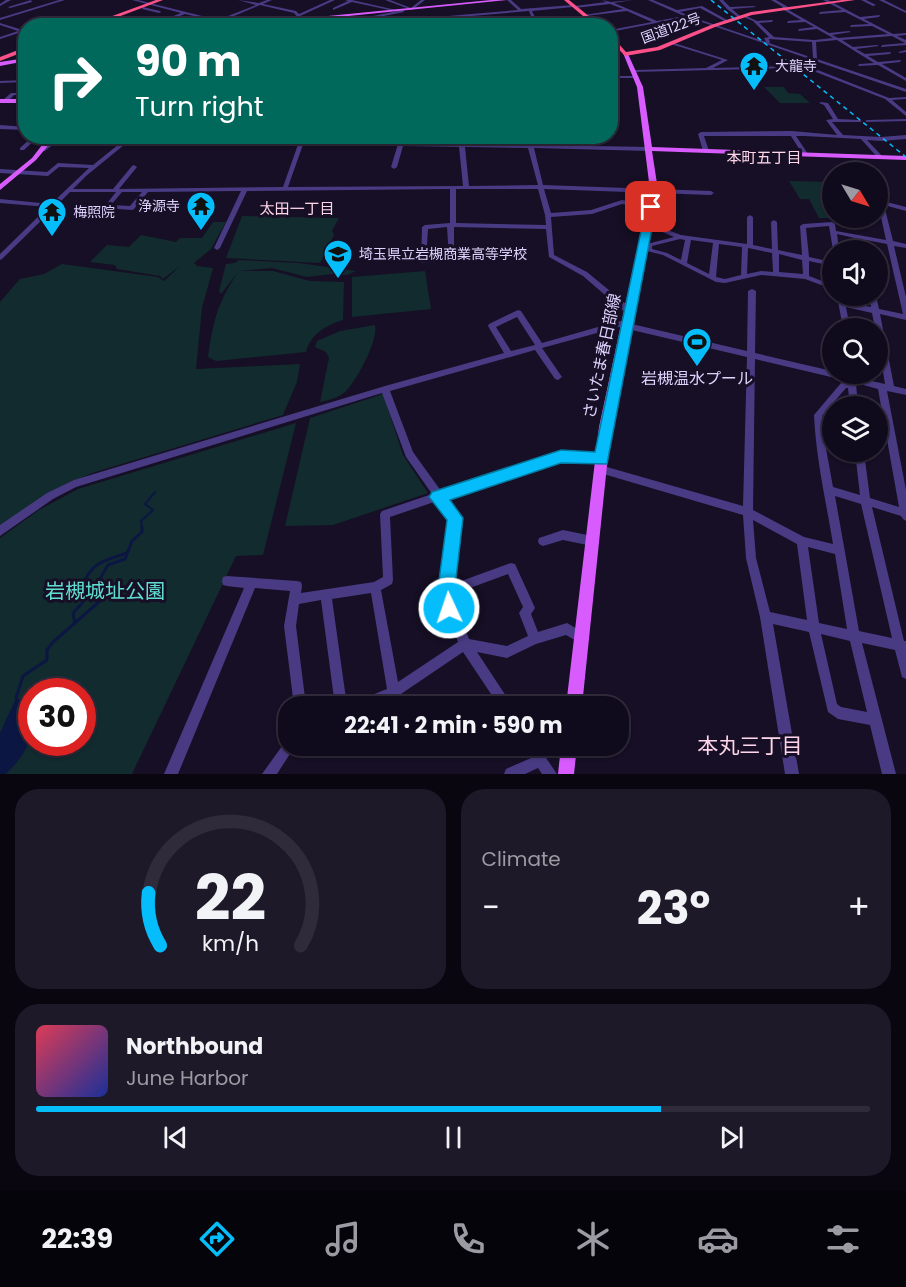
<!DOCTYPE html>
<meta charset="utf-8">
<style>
body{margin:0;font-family:Poppins,"Noto Sans JP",sans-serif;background:#1e1929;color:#f1f3f6;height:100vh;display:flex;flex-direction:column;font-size:22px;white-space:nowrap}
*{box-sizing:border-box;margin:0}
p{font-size:20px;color:#9c9ba3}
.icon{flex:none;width:33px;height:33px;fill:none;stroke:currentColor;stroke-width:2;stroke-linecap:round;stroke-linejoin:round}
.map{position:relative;height:774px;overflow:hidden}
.details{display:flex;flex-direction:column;gap:15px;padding:15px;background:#09060f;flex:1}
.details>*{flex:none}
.guide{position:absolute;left:18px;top:18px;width:600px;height:126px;border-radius:24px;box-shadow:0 2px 4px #0004,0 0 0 2px #302b3b;background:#00695c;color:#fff;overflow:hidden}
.needle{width:39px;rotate:128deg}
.controls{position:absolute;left:822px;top:162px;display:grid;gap:12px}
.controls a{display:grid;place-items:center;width:66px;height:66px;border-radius:50%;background:#100b1c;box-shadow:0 2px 4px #0004,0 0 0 2px #302b3b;font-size:30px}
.speed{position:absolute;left:18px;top:678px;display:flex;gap:12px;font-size:30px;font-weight:700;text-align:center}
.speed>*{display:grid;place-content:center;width:78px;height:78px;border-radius:50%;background:#100b1c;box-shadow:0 2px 4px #0004,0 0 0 2px #302b3b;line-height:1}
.speed .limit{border:9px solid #d22;background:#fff;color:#111}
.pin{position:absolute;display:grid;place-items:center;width:51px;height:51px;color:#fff;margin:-26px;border-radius:12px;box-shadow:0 3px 9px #0006}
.me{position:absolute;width:66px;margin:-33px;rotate:357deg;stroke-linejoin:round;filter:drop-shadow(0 0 4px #0008)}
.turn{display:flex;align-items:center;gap:21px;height:126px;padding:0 18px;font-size:27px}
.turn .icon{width:78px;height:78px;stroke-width:2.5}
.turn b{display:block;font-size:42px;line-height:51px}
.big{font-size:45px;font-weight:700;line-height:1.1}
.details .widget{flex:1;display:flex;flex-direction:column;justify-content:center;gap:9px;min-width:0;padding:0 21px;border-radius:24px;background:#1e1929}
.details .dial{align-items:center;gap:0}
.dial svg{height:156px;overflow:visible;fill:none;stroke:#302b3b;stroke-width:7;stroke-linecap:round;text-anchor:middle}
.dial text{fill:#f1f3f6;stroke:none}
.song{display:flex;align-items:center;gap:18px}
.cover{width:72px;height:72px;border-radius:9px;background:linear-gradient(135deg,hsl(350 70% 55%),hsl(230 70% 35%))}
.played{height:6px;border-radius:3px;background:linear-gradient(90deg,#04bdfa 75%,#302b3b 75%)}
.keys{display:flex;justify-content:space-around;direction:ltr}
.heat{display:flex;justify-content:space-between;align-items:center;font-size:33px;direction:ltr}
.details .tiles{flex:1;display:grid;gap:15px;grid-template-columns:1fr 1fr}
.widget:last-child{grid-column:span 2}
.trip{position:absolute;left:278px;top:696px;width:351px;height:60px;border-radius:24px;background:#100b1c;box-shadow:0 2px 4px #0004,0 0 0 2px #302b3b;font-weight:700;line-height:60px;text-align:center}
.tab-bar{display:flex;height:96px;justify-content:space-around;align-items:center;background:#06040b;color:#9c9ba3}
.tab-bar .icon{width:42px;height:42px}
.tab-bar .on{color:#04bdfa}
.tab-bar b{font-size:27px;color:#f1f3f6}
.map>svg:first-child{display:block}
</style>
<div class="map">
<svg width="906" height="774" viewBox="0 0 906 774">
<rect width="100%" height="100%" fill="#160f25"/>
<g fill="#122b2f" fill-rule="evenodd">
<polygon points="764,87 784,87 788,93 800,94 810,103 780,103"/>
<polygon points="789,181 832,182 832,218 850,218 819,218 809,199 800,199"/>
<polygon points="242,216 339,218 332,231 334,235 320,263 226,258"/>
<polygon points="213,222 226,222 211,249 194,263 197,266 213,268 202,308 196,369 300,364 297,382 283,415 92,473 46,494 0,526 0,302 20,279 44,274 62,264 158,277 164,281 180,266 163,279 160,276 117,269 115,265 90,262 107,245 129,247 141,235 176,242 180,238 202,238"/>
<path d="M239,260L299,263L356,271L347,275L332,274L307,277L272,268L239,271H273L310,281L344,282L343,320C326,325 310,335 306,352L216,361L208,357C213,321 218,301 239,271L221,294L219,291L226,264L235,263Z"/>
<polygon points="425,271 431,309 352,317 352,277"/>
<path d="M375,325C379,339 357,380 346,391C339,398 329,400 320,402L329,358L326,352L315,347L317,341L340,331Z"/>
<polygon points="383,394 403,455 428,493 333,525 285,526 310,418"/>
<path d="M296,423L263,555L236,556L132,774H0V538L39,510L78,489ZM32,692H82V742H32Z"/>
</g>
<path fill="#0b1742" d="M16,698L31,703C32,737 32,748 6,774H0V733Z"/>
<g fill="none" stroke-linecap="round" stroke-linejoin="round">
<polyline stroke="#0b1742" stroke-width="2" points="142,528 141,521 153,510 145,504 155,492"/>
<g stroke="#0b1742" stroke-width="3">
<path d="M75,623L73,613C84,601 91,596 85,580C95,560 108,560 127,553"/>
<polyline points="16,698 23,676 47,660 47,650 53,642 108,594 111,584 98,582 108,565 125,559 132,541 142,532 142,527"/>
</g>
<polyline stroke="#342c46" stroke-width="4" stroke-dasharray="4 2" stroke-linecap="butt" points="791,67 801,66"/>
<g fill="#483b83" fill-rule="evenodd">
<polygon points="6,0 11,0 0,6 0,4"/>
<polygon points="31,0 32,2 10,8 8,7"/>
<polygon points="59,0 65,0 0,20 0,18"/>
<path d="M132,0H138L218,20L256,5L238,0L259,3L267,0H272L263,4L296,11L299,14L330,0H335L300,16L309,26H305L294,13L260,5L222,21L240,26C233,26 226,23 220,23C215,23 211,26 205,26L215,21L185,14L157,25L156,23L181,13Z"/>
<polygon points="345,0 352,0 396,10 394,11 352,2 333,10 333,8 348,1"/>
<polygon points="385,0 390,0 411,8 421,0 425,0 412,10"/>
<path d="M507,0H511L521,9L573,5L575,6L606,2L602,0L611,2L633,0L614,3L657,21L684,16L648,0H653L677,10L702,6L729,21L726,22L700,8L680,12L698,19L766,42L764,38L769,37L753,21L744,17V15L757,21L773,20L772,22L759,23L774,37L814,40L833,38L817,29L798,31L799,29L814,27L805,22L787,23L788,21L801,20L782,9V7H783L771,0H776L788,7L785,8L829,33L849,31L851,32L832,35L838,38L888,34L872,26L850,27L851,25L869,24L845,12L819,14L820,12L842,10L823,0H828L860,17L880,15L879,17L864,19L893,34L906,33V35L897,36L906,40V45L881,47L882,45L905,43L892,36L842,40L853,47L877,45L879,46L856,49L865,54L891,52L890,54L868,56L878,62L901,60L900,62L882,64L906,78V81L878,65L858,66L859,64L874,63L837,40L816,42L817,59L906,89V92L687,17L610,32V30L652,22L627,11L586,16L584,15L623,9L610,4L575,8L573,7L532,11L539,26H535L529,11L448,18L400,26H388L448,16L518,10ZM769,39L812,42L813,58L769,43L770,42Z"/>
<polygon points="719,0 723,0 730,7 754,6 756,7 732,9 740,16 739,18 727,9"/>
<polygon points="861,0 866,0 876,5 873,6"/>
<polygon points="879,0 884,0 906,11 906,13"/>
<polygon points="143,7 160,11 161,12 159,13 142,9"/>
<polygon points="403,10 404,12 333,26 323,26"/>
<polygon points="106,20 123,25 124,26 117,26 105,22"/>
<polygon points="0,23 26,31 26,33 22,32 0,39 0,37 18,31 0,25"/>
<polygon points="671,42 728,60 713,68 791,66 793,67 791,68 633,72 633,71 635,70 706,68 722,60 671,44"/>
<polygon points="906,50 906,52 900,53 898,52"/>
<polygon points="805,65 889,98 906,97 906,99 892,100 906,112 906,116 885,99 803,67"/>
<polygon points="610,76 637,76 639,77 637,78 610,78"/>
<polygon points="26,80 26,82 0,83 0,81"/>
<polygon points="11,93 26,93 26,95 20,102 16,101 20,95 14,95 7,102 3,102 3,100"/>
<polygon points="821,102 828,103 838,119 860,120 862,121 860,122 832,122 843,135 881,137 906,135 906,139 881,141 867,140 883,157 880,159 878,158 861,139 804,136 796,136 808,154 805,156 803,155 791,136 704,136 709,151 706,153 703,151 698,134 701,132 792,131 837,135 826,120 833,119 824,105 819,103"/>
<polygon points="906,119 906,121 867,122 865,121 867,120"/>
<polygon points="0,125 26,127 26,130 0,129"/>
<polygon points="33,136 39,136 24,150 20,150 20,148"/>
<polygon points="58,136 64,136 45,151 41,151 41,149"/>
<path d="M129,136H135L86,176L73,189H113L132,166L134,165L137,167L119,189L283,187L301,136H306L288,187L463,186L459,147L403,146L397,167L394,169L391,167L398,144L401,142L459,144L458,136H464V144L528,145L526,136H531L533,145L650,147L653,149L650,151L534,148L543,185L711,191L714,193L711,195L544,189L551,213L591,210L622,200L651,205L654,207L651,209L622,204L592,214L551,217L554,255L587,272L633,310L634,312L633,314H627L583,276L549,257L546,229L454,227V261L421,263L422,227L425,225L450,223V189L247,191L220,248L217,250L214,248L241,191L148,192L134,209L132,210L105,208V206L116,192H70L57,205V207L54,208L2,259L0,260V254L48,207L0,203V199L51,204L89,168L59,167L48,176L0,173V169L47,172L58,163L93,165ZM465,147L528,148L538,185L469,186ZM456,189H538L545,215L546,225L456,223ZM122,192H142L130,206L111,205ZM447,227L449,258L426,260L428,229Z"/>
<path d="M880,198L883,201L906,207V211L884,205L893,241L906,244V248L894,246L906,297V320L880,314L894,386L906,389V395L887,391L906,490V521L903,519L901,516L872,507L904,641H906V679L902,677L895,650L862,643L896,774H882L870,725L838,719L828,712L809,632L773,624L799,774H785L760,617L746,558L743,515L600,473L597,472L595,469L597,466L600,465L743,506L747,357L619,327L542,348L562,377L558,380L555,379L535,350L390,391L413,452L441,491L561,452L601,455L604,456L606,459L604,462L601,463L561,460L446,498L460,518L453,584L511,563L515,564L535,608L531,614L538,632L567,623L586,634L588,638L586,642L582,644L566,635L536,644L507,658L477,652L510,702L512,706H499L463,652L398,696L372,706H352L354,702L387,689L371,593L332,599L347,706H335L321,600L299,604L296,626L306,706H294L284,626L290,591L255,588L178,774H164L244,588L227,586L223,585L222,581L223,577L227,576L297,581L301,582L302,586L301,593L374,582L383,577L380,514L382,511L432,494L406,457L382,393L76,487L53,499L0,536V525L47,493L74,480L385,386L504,353L488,326L489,324L518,310L521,311L542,343L619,321L747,351L748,291L752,289L756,291L755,353L832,371V374H841L885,384L878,341V328H875L872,313L846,307L850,328H843L837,296H844L846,302L871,307L869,296H876L879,309L903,314L887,244L866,240L868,250H862L859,239L837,234L839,250H833L829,226L806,228L809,257L832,262V266L809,261V276L832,285V289L805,279L761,275L725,283L716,282L663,255L647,251V244L674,237L644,224L645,223H649L681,235L747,244V217L750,215L753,217V245L772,249L771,222L774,220L777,222L778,250L802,255L800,226L803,224L832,222L835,224L836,231L886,240L878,203V199ZM680,239L685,240L681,260L667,253L652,249V246ZM691,240L713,243L709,274L687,263ZM719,244L742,247L741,275L725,279L716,277ZM748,248L772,253L773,272L761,271L747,274ZM779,254L802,260L803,274L779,272ZM517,317L535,345L511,351L496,327ZM755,359L848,381L841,383L814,415C816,459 826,501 833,544L804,537L753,510ZM856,383L878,389L899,507L870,498L864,452H855L860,495L833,487L823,432L822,416L846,388H848L850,406H858ZM835,496L861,504L892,638L859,631ZM437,501L450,519L441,596L458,642L398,682L381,590L392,584L393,580L390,517ZM753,520L797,544L807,620L770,612L756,558ZM808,547L835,554L847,629L819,623ZM508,574L523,607L519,613L528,636L507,646L469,639L451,595ZM821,634L850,641L867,712L841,707L837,704Z"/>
<polygon points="563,530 592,536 596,538 597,541 596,544 592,546 563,540 543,546 539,544 538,541 539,538"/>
<polygon points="288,740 288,746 295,746 277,774 262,774 285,742"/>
<polygon points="525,746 538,746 557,774 542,774 538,768 525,774 504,774 506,769 531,758"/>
</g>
<g fill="#d85cfd" fill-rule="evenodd">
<polygon points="491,0 507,0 248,26 225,26"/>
<polygon points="623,53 628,54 643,87 652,147 906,156 906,160 652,151 658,190 611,427 582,706 566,706 599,427 650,190 637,87"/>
<polygon points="26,58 26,61 0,66 0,62"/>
<rect x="0" y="99" width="26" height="4"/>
<polygon points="49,136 56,136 36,160 0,190 0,184 32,158"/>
<polygon points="561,746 577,746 574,774 558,774"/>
</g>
<g fill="#fc5089" fill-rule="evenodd">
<polygon points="156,0 163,0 94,26 85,26"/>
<polygon points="564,0 569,0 601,26 595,26"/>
<polygon points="842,0 855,0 752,15 715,27 660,50 625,56 610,40 610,34 626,52 657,47 711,25 751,12"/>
<polygon points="26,47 26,51 0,61 0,57"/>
</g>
<polyline stroke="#04bdfa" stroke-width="1.5" stroke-dasharray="4.5 4" stroke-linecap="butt" points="711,0 906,157"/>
</g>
<polygon fill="#04bdfa" stroke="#037ba2" stroke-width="1.5" points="651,204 656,207 607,464 561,463 450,500 463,518 454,596 458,608 456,615 449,618 443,615 437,596 447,520 429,497 432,492 561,450 595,452 646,207"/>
<defs>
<g id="temple-pin" transform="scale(1.5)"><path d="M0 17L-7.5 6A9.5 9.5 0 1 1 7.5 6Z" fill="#04bdfa" stroke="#160f25"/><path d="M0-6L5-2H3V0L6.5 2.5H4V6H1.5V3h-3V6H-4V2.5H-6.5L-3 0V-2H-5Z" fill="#111"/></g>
<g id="school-pin" transform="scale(1.5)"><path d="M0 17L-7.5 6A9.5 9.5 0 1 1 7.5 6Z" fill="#04bdfa" stroke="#160f25"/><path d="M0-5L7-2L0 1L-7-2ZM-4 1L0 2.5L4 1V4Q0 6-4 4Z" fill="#111"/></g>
<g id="stadium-pin" transform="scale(1.5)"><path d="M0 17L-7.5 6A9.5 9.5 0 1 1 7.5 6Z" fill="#04bdfa" stroke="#160f25"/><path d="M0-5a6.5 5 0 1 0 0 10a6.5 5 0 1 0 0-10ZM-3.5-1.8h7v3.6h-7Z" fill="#111"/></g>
</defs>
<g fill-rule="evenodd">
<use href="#temple-pin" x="754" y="66"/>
<use href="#temple-pin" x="201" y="206"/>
<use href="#temple-pin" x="52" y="212"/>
<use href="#school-pin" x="338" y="254"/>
<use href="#stadium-pin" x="697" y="342"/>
</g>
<g text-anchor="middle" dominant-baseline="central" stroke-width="6" stroke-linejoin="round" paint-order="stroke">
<g font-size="14" fill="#dfd3fe" stroke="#160f25">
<text transform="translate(671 28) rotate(-20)">国道122号</text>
</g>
<g font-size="14" fill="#dfd3fe" stroke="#160f25" text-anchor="start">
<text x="775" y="66">大龍寺</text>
<text x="180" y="206" text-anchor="end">浄源寺</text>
<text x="73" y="212">梅照院</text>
<text x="359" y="254">埼玉県立岩槻商業高等学校</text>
</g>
<g font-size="15" fill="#fed5e9" stroke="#160f25">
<text x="764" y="157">本町五丁目</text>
<text x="297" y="208">太田一丁目</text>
</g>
<g font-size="16" fill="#dfd3fe" stroke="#160f25">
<text transform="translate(602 356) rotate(-78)">さいたま春日部線</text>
</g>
<g font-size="16" fill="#dfd3fe" stroke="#160f25">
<text x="697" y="378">岩槻温水プール</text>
</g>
<g font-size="20" fill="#60ded1" stroke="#160f25">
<text x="105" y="591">岩槻城址公園</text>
</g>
<g font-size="21" fill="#fed5e9" stroke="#160f25">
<text x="750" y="745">本丸三丁目</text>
</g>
</g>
</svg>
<div class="controls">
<a><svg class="needle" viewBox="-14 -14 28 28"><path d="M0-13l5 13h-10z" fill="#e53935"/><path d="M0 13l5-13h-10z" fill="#9c9ba3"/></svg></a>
<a><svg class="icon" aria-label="sound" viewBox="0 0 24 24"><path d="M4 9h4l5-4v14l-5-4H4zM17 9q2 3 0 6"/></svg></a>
<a><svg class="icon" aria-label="search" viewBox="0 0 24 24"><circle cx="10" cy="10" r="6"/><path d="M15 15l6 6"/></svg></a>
<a><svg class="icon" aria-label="layers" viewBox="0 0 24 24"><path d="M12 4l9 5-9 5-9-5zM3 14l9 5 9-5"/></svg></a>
</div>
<div class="speed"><div class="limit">30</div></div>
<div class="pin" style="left:651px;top:207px;background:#d93025"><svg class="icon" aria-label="arrive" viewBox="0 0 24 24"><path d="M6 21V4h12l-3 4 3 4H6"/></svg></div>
<svg class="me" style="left:449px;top:608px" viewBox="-20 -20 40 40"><circle r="17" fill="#04bdfa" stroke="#fff" stroke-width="3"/><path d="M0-11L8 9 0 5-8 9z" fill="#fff"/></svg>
<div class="trip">22:41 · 2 min · 590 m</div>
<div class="guide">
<div class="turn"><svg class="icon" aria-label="right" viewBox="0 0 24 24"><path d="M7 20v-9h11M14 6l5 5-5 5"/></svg><div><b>90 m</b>Turn right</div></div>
</div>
</div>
<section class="details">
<div class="tiles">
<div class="widget dial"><svg viewBox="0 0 100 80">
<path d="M14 69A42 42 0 1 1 86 69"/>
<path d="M14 69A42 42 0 0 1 8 42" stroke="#04bdfa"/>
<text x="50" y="56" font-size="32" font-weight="700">22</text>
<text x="50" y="72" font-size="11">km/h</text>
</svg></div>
<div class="widget"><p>Climate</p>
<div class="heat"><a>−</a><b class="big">23°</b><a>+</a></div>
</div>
<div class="widget">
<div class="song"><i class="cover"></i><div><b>Northbound</b><p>June Harbor</p></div></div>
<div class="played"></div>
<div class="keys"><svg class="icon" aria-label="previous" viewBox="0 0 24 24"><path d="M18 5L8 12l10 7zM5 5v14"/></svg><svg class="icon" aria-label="pause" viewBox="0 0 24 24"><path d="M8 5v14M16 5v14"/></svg><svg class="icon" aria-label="next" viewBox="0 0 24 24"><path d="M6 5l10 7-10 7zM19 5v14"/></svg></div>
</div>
</div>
</section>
<nav class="tab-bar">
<b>22:39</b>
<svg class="icon on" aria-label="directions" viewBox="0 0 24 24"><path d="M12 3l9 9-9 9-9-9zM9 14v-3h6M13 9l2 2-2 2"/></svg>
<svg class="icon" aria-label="music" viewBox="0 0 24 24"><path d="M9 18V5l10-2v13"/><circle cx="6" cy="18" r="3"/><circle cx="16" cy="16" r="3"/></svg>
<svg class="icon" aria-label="phone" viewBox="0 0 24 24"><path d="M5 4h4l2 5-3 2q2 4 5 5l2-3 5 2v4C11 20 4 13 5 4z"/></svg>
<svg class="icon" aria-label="climate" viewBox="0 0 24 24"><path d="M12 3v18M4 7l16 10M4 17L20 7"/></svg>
<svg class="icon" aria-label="car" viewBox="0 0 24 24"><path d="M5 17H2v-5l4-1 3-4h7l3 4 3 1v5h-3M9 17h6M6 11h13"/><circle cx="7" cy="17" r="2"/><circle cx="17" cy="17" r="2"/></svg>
<svg class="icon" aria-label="filters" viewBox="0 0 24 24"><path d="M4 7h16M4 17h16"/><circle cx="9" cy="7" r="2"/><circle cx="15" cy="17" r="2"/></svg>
</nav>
